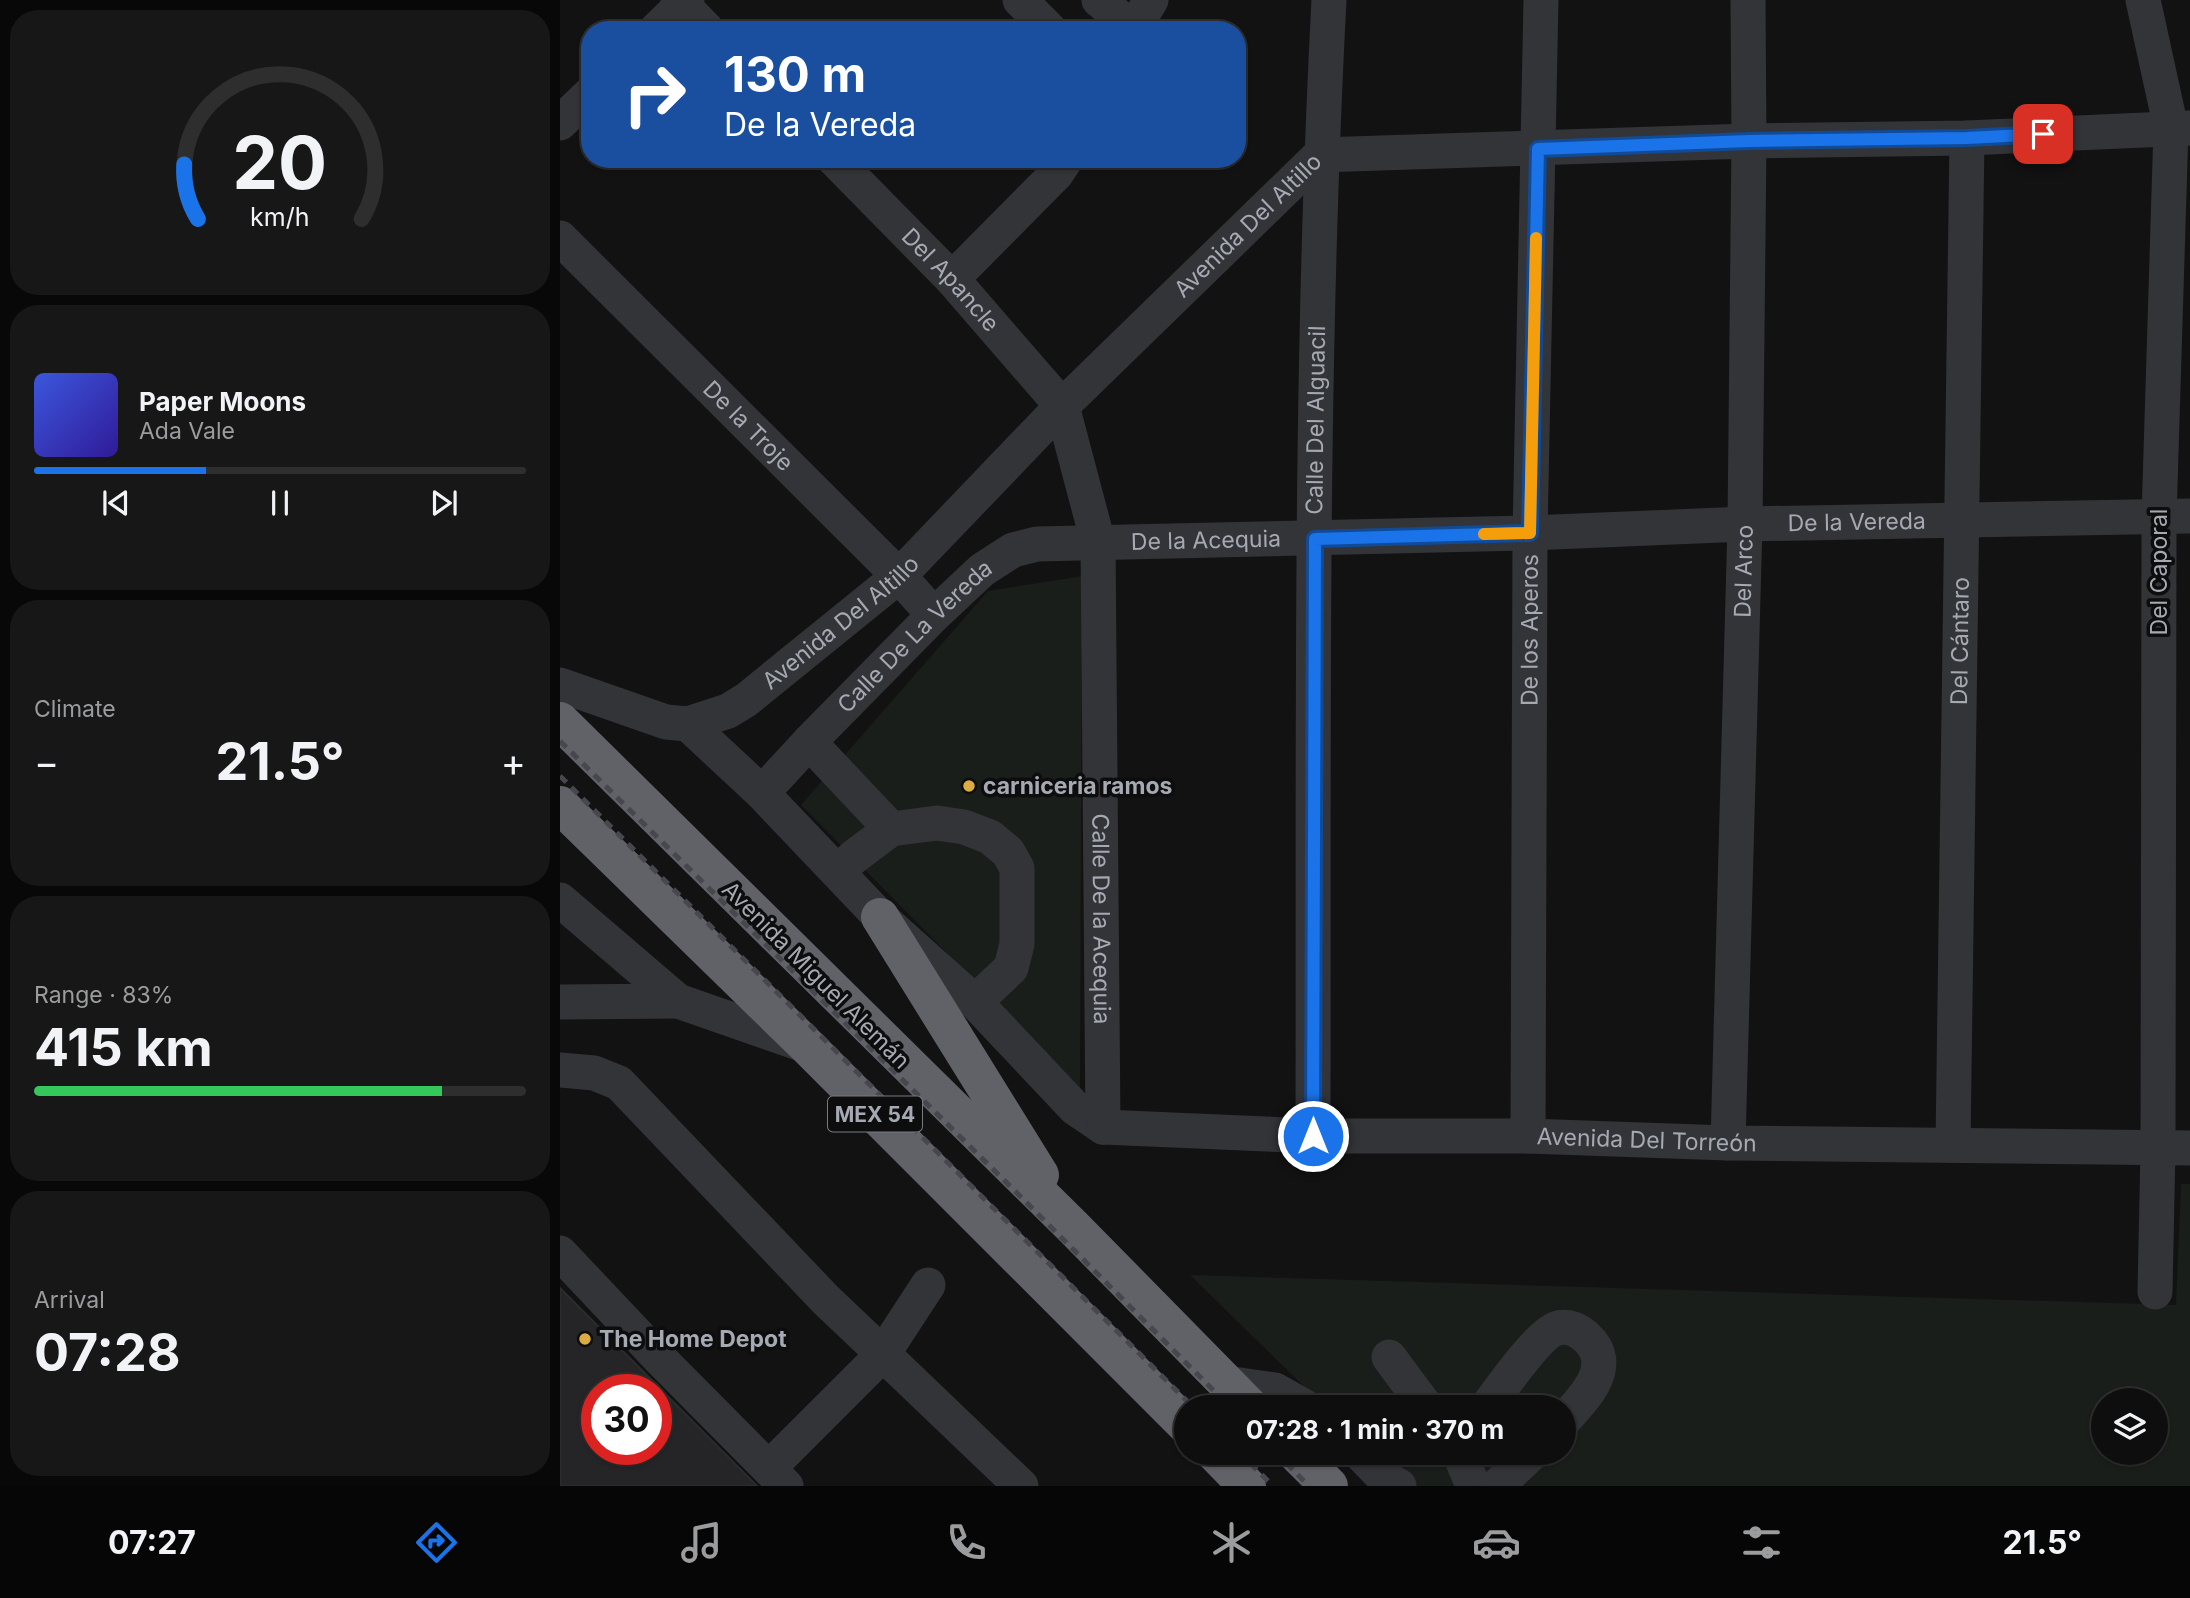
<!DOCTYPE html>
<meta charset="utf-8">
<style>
body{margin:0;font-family:Inter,sans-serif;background:#171717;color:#f1f3f6;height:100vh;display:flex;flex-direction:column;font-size:26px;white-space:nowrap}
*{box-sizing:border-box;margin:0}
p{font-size:23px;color:#9b9c9e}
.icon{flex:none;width:38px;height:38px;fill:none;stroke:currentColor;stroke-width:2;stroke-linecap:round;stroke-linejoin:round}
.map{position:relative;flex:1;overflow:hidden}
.sheet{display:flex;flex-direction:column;gap:10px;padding:10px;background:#080808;width:560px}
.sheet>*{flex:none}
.hud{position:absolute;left:21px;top:21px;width:665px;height:147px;border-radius:28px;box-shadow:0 2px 5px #0004,0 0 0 2px #2e2e2e;background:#1a4fa0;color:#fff;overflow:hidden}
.controls{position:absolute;left:1531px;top:1388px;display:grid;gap:14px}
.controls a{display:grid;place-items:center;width:77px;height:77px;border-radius:50%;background:#0e0e0e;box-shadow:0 2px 5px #0004,0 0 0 2px #2e2e2e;font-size:35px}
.speed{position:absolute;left:21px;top:1374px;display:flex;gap:14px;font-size:35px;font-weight:700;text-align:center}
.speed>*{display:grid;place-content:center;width:91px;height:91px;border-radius:50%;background:#0e0e0e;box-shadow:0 2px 5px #0004,0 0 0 2px #2e2e2e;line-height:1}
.speed .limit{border:10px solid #d22;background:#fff;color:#111}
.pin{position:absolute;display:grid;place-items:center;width:60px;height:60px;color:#fff;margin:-30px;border-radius:14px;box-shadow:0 4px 10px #0006}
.me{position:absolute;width:77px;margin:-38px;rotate:0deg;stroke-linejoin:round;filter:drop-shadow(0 0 5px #0008)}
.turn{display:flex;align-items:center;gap:24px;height:147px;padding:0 28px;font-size:32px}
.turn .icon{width:91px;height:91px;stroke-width:2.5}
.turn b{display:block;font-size:49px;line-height:60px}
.big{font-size:52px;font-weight:700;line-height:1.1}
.sheet .card{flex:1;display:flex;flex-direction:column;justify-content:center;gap:10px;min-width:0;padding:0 24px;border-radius:28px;background:#171717}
.sheet .dial{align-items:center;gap:0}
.dial svg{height:182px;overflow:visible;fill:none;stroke:#2e2e2e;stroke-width:7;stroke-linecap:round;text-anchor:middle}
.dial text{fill:#f1f3f6;stroke:none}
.song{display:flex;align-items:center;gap:21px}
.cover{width:84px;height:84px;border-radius:10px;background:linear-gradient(135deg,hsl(230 70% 55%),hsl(250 70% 35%))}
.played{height:7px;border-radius:4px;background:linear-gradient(90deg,#1a73e8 35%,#2e2e2e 35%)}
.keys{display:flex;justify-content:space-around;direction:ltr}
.heat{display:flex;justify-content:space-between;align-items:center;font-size:38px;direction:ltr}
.charge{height:10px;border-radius:5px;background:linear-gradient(90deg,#34c759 83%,#2e2e2e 0)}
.trip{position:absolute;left:614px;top:1395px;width:402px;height:70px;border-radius:35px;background:#0e0e0e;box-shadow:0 2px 5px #0004,0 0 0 2px #2e2e2e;font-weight:700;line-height:70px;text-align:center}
.tabs{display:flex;height:112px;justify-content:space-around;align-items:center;background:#060606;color:#9b9c9e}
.tabs .icon{width:49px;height:49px}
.tabs .active{color:#1a73e8}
.tabs b{font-size:32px;color:#f1f3f6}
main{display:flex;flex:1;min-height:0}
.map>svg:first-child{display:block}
</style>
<main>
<section class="sheet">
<div class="card dial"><svg viewBox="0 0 100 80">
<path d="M14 69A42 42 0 1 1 86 69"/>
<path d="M14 69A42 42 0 0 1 8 45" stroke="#1a73e8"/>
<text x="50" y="56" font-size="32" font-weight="700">20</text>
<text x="50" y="72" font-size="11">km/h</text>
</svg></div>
<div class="card">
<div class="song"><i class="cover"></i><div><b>Paper Moons</b><p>Ada Vale</p></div></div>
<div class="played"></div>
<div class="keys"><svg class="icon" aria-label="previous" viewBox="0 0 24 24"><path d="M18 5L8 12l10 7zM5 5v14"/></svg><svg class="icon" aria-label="pause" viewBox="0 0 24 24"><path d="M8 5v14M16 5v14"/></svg><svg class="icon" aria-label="next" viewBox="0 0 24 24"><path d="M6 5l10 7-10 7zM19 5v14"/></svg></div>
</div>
<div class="card"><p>Climate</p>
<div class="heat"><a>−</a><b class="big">21.5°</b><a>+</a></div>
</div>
<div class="card"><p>Range · 83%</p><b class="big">415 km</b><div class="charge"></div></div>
<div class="card"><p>Arrival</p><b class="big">07:28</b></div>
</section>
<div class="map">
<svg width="1630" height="1486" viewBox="0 0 1630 1486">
<rect width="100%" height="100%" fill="#121213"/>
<g fill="#191e1a" fill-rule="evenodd">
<polygon points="522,576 520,1088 241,805 428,591"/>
<path d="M1621,1184H1630V1486H845L811,1453L1004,1452V1407H765L630,1275L1616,1305ZM1544,1400H1596V1452H1544Z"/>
</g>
<path fill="#252527" stroke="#2c2c2f" stroke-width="2" fill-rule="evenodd" d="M0,1288L197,1486H0ZM37,1390H96V1449H37Z"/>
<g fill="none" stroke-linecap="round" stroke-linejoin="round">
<g stroke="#333438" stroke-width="35">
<polyline points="118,0 147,30"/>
<polyline points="460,0 490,30"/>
<polyline points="539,0 573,29"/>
<polyline points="1583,0 1611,128 1599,518 1598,1148 1595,1292"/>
<polyline points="96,30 127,0"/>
<polyline points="573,30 591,0"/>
<polyline points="0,123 30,94"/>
<path id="s1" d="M274,159L392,279L502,406L538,542L543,1127"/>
<path id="s2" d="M0,238L339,576L374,615"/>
<polyline points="392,279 496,174 506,159"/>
<path id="s3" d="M0,685L106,722L128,724L168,711L186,700L339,576L502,406L760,155L1189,141L1407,138L1630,128"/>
<polyline points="128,724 202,793 320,917 415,1002 515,1108 543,1127"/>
<polyline points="249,742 331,829"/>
<path id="s4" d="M202,793L249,742L374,615L422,570L453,550L477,544L970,533L1185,524L1630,516"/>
<polyline points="278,871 295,856 331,829 377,823 404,827 430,837 448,852 457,868 457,944 451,968 415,1002"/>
<polyline points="0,900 118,1001 247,1046"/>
<polyline points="0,1002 118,1001"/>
<polyline points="0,1070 34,1073 59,1083 266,1300 323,1354 209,1468"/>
<path id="s5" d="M543,1127L753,1136H968L1168,1143L1630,1148"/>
<path id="s6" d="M753,1136C754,758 749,378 769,0"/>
<path id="s7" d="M968,1136L970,533L981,0"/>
<path id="s8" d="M1168,1143L1185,524L1189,141L1188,0"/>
<path id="s9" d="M1393,1145L1407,138"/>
<polyline points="0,1253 102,1361 226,1486"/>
<polyline points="368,1285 323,1354 461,1486"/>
<polyline points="829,1357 866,1407"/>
<polyline points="666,1383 715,1390 745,1407"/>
<path d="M927,1407C939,1391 980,1332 998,1328C1009,1325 1020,1331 1027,1338C1057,1366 1023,1399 1004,1420"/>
<polyline points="799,1452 824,1478 839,1486"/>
<polyline points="899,1452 913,1486"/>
<polyline points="937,1486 973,1452"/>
</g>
<g stroke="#606268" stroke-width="38">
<polyline points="0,721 513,1227 690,1407"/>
<polyline points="0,805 247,1046 626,1425"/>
<polyline points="320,917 480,1175"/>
<polyline points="654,1452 687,1486"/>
<polyline points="735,1452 769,1486"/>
</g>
<g stroke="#47484d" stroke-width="5" stroke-dasharray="9 7" stroke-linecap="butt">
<polyline points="0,741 454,1190 670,1407"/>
<polyline points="0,776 633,1407"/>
<polyline points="679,1452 713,1486"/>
<polyline points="715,1452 749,1486"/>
</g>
</g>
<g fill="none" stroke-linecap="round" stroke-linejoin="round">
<g stroke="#114b97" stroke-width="18">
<polyline id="route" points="753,1136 755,539 970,533 978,149 1189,141 1407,138 1483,134"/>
</g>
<use href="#route" stroke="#1a73e8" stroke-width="12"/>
<polyline stroke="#f59e0b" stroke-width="12" points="924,534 970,533 976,238"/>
</g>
<g fill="#dcab41" stroke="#0d0d0e" stroke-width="2.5">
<circle cx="409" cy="786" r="7"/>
<circle cx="25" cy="1339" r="7"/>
</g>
<g text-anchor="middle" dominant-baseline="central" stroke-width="7" stroke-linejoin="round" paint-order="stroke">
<rect fill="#0d0d0e" stroke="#777a81" stroke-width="2" x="268" y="1096.5" width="94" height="35" rx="5"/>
<g font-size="21" font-weight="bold" fill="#a5a9b2">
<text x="315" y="1114">MEX 54</text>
</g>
<g font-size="23" fill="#a5a9b2" stroke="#0d0d0e">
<text stroke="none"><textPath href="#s3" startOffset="889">Avenida Del Altillo</textPath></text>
<text stroke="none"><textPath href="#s1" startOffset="168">Del Apancle</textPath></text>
<text stroke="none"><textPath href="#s6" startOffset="716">Calle Del Alguacil</textPath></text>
<text stroke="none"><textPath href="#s2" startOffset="266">De la Troje</textPath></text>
<text stroke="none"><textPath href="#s4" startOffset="1195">De la Vereda</textPath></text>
<text stroke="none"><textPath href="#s4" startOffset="544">De la Acequia</textPath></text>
<text stroke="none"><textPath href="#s8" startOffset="572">Del Arco</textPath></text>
<text transform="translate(1599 572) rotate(-90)">Del Caporal</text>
<text stroke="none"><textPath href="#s3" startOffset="320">Avenida Del Altillo</textPath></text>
<text stroke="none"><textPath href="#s7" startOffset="506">De los Aperos</textPath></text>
<text stroke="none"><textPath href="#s4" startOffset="219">Calle De La Vereda</textPath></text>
<text stroke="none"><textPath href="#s9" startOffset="504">Del Cántaro</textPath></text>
<text stroke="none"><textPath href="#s1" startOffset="854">Calle De la Acequia</textPath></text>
<text transform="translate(256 975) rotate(45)">Avenida Miguel Alemán</text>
<text stroke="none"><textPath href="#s5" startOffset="544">Avenida Del Torreón</textPath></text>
</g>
<g font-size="23" font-weight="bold" fill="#a5a9b2" stroke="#0d0d0e" text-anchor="start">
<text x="423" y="786">carniceria ramos</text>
<text x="39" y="1339">The Home Depot</text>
</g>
</g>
</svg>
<div class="controls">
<a><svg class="icon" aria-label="layers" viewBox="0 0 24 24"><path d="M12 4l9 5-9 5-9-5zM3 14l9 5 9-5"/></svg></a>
</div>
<div class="speed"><div class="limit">30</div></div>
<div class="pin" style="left:1483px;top:134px;background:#d93025"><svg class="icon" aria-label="arrive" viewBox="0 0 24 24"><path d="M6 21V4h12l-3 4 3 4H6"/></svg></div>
<svg class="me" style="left:753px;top:1136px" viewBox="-20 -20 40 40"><circle r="17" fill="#1a73e8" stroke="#fff" stroke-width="3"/><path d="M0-11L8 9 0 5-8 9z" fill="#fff"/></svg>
<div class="trip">07:28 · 1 min · 370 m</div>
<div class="hud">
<div class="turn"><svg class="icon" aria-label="right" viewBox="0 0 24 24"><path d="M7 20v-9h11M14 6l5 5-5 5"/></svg><div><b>130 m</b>De la Vereda</div></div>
</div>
</div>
</main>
<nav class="tabs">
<b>07:27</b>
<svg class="icon active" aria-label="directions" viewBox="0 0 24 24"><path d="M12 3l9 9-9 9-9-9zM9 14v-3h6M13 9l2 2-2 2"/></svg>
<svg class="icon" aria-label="music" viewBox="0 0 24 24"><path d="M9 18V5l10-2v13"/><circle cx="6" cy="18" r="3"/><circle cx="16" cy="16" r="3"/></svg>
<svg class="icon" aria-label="phone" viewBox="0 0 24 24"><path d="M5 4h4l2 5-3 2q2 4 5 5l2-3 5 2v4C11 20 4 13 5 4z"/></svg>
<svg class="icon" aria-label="climate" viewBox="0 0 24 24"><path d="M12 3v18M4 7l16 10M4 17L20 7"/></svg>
<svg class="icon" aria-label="car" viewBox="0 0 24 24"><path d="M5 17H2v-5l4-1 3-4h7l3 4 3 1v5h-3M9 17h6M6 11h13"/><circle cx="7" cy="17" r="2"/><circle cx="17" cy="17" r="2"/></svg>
<svg class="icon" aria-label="filters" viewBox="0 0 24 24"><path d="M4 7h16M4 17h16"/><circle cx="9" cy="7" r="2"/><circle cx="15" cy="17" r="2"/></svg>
<b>21.5°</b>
</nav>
